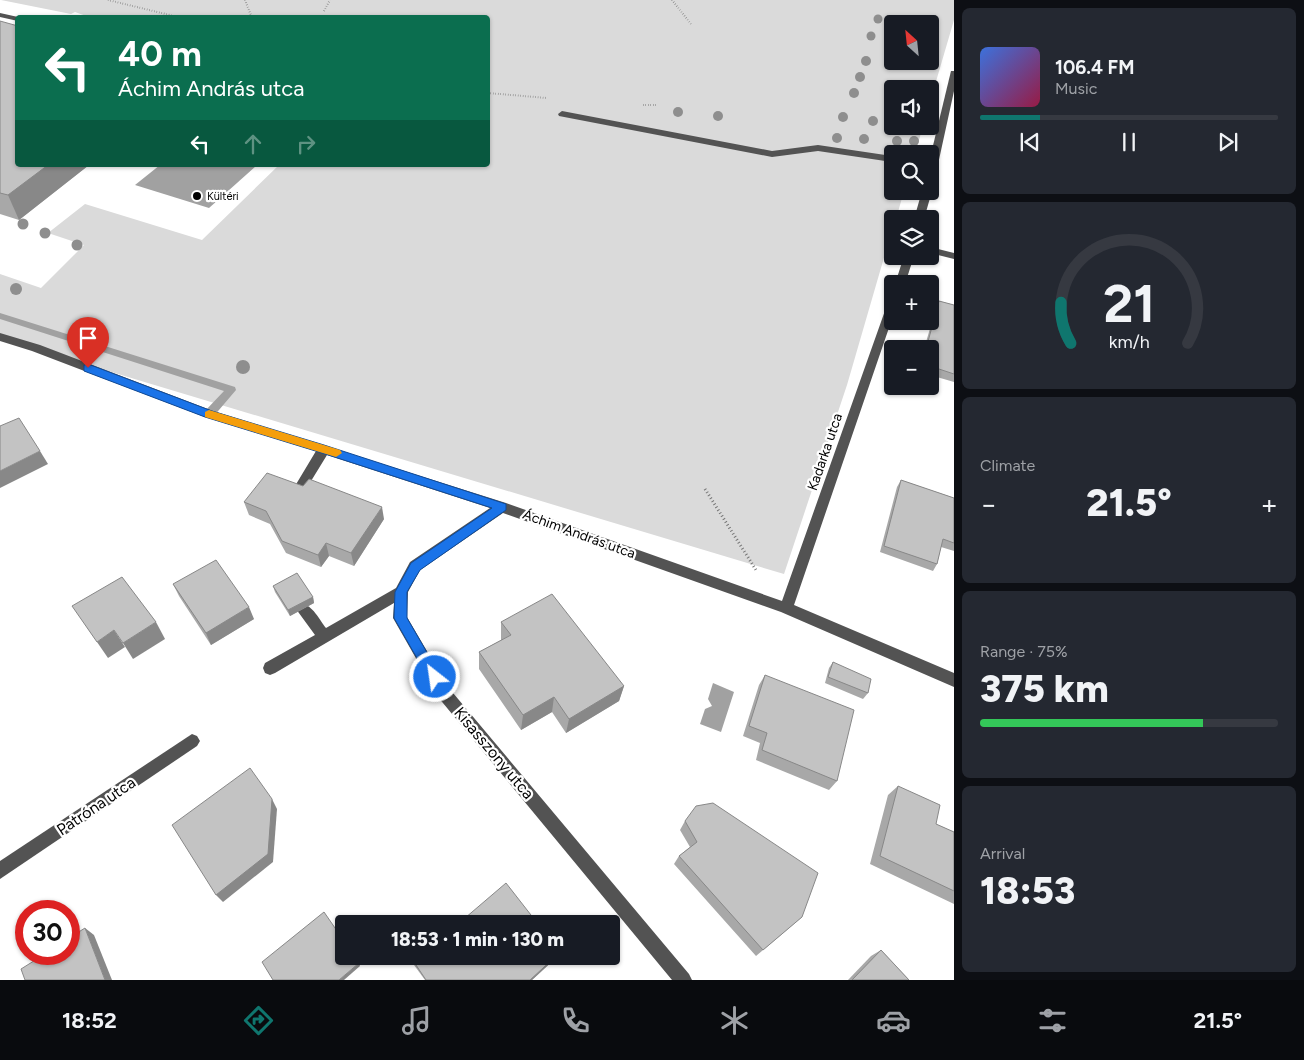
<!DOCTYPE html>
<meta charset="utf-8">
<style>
body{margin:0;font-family:Figtree,sans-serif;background:#242831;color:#f1f3f6;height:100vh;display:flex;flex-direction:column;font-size:19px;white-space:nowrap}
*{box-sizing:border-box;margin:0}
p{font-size:16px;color:#9ea1a6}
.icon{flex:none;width:28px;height:28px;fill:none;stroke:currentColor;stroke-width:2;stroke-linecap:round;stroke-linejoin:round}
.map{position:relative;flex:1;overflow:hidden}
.drawer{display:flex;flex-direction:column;gap:8px;padding:8px;background:#0d0f14;width:350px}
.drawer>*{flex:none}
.hud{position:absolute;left:15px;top:15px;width:475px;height:152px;border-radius:5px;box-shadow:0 1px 4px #0004;background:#0b6e4f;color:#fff;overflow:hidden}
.needle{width:32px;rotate:333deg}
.controls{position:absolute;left:884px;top:15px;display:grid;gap:10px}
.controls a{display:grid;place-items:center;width:55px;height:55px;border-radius:5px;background:#171b24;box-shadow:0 1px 4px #0004;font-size:25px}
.speed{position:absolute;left:15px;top:900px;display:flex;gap:10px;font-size:25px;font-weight:700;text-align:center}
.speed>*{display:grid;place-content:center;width:65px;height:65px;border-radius:50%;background:#171b24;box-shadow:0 1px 4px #0004;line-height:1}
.speed .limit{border:8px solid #d22;background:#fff;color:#111}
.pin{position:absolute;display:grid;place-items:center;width:42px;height:42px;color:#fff;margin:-51px -21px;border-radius:50% 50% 50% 0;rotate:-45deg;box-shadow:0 0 5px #0007}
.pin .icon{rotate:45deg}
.me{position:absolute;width:55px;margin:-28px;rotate:330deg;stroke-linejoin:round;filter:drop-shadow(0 0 4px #0008)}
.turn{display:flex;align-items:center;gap:18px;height:105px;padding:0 20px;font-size:22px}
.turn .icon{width:65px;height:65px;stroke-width:2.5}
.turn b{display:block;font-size:35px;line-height:42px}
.lanes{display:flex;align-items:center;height:48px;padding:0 20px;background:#0003;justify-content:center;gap:25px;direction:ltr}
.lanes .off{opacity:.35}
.big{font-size:38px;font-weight:800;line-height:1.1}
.drawer .widget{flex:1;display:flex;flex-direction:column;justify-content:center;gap:8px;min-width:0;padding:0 18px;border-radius:8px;background:#242831}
.drawer .dial{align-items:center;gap:0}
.dial svg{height:130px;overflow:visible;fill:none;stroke:#363941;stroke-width:7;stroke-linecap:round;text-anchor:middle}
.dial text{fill:#f1f3f6;stroke:none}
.song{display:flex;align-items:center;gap:15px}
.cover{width:60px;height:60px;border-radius:8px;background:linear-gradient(135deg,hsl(220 70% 55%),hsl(340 70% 35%))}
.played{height:5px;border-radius:2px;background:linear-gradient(90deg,#0f766e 20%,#363941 20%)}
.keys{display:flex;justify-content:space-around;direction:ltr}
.heat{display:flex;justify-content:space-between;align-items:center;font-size:28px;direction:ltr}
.charge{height:8px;border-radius:4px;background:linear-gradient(90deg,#34c759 75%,#363941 0)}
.trip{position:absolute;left:335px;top:915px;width:285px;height:50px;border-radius:5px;background:#171b24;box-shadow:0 1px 4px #0004;font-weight:800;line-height:50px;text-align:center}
.menu{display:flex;height:80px;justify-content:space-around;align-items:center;background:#090b0e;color:#9ea1a6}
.menu .icon{width:35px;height:35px}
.menu .active{color:#0f766e}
.menu b{font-size:22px;color:#f1f3f6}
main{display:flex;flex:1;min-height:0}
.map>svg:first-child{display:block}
</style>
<main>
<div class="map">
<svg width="954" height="980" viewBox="0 0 954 980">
<rect width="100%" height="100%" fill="#fff"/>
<path fill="#dadada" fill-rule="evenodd" d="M1,0H954V20L930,102V89H892V126H923L915,154H892V191H904L896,219H892V230L847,385L784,574L98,368L0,336V274L41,288L84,245L48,233L85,204L202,240L279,165H488V18H92L75,12L71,14ZM892,24H930V61H892Z"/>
<g fill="#a1a1a1">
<polygon points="160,165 257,165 209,208 135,185"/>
<polygon points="713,683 734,692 721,732 700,724 705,709 712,706 708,699"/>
</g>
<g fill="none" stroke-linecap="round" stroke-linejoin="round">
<polygon fill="#a1a1a1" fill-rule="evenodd" points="0,313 235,387 236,390 213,417 205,417 204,414 205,411 224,391 0,319"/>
<g stroke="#757575" stroke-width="2" stroke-dasharray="0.5 2" stroke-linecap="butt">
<polyline points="108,0 182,18"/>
<polyline points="245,0 252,18"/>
<polyline points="672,0 691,24"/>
<polyline points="324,11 330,0"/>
<polyline points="488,93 547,98"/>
<polyline points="643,105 656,105"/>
</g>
<polyline stroke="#757575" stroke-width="3" stroke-dasharray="1 2.5" stroke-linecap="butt" points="705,489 756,570"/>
<g fill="#535353" fill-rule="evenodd">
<polygon points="0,13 18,17 21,18 18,18 18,21 0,17"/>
<polygon points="951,71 954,71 954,91 935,178 930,181 930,158"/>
<polygon points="562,111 772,151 818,145 892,156 892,162 818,151 772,157 559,116 558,114"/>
<polygon points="930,189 932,191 924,219 914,219 922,191 930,191"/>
<polygon points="930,247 954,253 954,259 930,253"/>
<polygon points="904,256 914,256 905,284 895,284"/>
<path d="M892,302V319L794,605L954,673V687L781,612L503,513L420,570L408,592L407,617L448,687L689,974L692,980H672L438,697L393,618L394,603L275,673L270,675L265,673L263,668L265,663L315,635L296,609L298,605C310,600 319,619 326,628L396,588L410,562L490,508L327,455L300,499H292L290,495L292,491L316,451L205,417L32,351L0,341V333L40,345L213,411L506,503L782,601L887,305Z"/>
<polygon points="192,734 197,736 200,741 197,746 0,879 0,861"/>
</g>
</g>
<g fill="#8e8e8e">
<circle cx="878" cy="19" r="4.5"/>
<circle cx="871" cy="36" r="4.5"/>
<circle cx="866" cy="61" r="5"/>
<circle cx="860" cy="77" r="5"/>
<circle cx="854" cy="93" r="5"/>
<circle cx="678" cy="112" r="5"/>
<circle cx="718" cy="116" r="5"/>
<circle cx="843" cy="117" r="5"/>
<circle cx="873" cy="121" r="5"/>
<circle cx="837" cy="138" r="5"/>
<circle cx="864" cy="139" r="5"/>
<circle cx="897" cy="141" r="5"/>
<circle cx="914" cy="141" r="5"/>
<circle cx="23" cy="224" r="5.5"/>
<circle cx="45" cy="233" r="5.5"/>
<circle cx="77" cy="245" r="5.5"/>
<circle cx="16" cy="289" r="6"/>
<circle cx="90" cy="334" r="6"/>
<circle cx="243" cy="367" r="7"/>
</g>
<g fill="#a8a8a8">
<polygon points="0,21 18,165 89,165 19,220 0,214"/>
<polygon points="939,301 954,305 954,382 930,375 930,349 924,349 936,308"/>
<polygon points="901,480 954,498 954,551 941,547 937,564 933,571 880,552 897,487"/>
<polygon points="244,502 384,519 354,566 329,556 321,567 286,553 270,524 249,515"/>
<polygon points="173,584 254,619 211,645 179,596"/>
<polygon points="273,586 313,597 314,603 290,616 275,592"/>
<polygon points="501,622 624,686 619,701 566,733 552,712 521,730 479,669 479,652 501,640"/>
<polygon points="833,662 868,693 863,699 825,683 829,668"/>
<polygon points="765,675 837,781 829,790 756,760 760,743 743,736 759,685"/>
<polygon points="898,786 936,824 954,832 954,904 870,864 888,795"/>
<polygon points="685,821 802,917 756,956 674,864 679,856 690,847 680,830"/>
<polygon points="881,950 909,980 848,980 871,956"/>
<polygon points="420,956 558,956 532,980 425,980 414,965 414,962"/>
</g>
<g fill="#888">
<polygon points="48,165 89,165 19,220 8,195"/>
<polygon points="40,451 48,464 0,488 0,471"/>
<polygon points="382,507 384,519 354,566 351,553"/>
<polygon points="326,543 329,556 321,567 318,555"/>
<polygon points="313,597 314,603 290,616 288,610"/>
<polygon points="249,607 254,619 211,645 206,633"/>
<polygon points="156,622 165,639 133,659 123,643"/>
<polygon points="114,630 125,647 108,658 97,642"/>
<polygon points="624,686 619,701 566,733 569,719"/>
<polygon points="554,697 552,712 521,730 523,715"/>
<polygon points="272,799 277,809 273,862 223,902 216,895"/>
<polygon points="85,928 94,935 112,980 105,980"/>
<polygon points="556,956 558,956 532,980 530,980"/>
<polygon points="359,963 360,966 344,980 339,980"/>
</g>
<g fill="#c3c3c3" stroke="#888">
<polygon points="0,21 18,26 18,165 48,165 8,195 0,193"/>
<polygon points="939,301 954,305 954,374 930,366 930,349 926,349"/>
<polygon points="19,418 40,451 0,471 0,426"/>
<polygon points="267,473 303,486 309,479 382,507 351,553 326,543 318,555 282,541 266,511 244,502"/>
<polygon points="901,480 954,498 954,543 943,539 937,564 884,546"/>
<polygon points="216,560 249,607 206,633 173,584"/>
<polygon points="297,573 313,597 288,610 273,586"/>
<polygon points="122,577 156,622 123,643 114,630 97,642 72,606"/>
<polygon points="552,594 624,686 569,719 554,697 523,715 479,652 511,635 501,622"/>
<polygon points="833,662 871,679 868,693 828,677"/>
<polygon points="765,675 854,710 837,781 762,750 767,733 749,726"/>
<polygon points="250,768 272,799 268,854 216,895 172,825"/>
<polygon points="898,786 940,805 936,824 954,832 954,891 880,856"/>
<polygon points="713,803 818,873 802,917 763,950 679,856 697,842 685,821 696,806"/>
<polygon points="506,883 538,924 458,924"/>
<polygon points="324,912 344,941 344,956 354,956 359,963 339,980 273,980 262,962"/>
<polygon points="85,928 105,980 25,980 21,969 45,954 69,954 69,938"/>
<polygon points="881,950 909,980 852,980"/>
<polygon points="420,956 556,956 530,980 426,980 414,962"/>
</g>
<polygon fill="#1a73e8" stroke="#114b97" points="88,364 212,411 324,445 506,504 506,510 420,570 407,592 407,618 439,673 441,677 439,681 435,683 430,681 394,618 395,592 411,563 492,508 322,453 205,417 84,371 84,365"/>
<polygon fill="#f59e0b" points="209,410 340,450 342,453 336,457 205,417 205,412"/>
<circle fill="#000" stroke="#fff" stroke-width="2" cx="197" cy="196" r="5"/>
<g text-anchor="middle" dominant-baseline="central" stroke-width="4.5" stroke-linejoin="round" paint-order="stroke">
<g font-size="11" fill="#000" stroke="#fff" text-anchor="start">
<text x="207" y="196">Kültéri</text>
</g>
<g font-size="14" fill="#000" stroke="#fff">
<text transform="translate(825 452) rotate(-71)">Kadarka utca</text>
<text transform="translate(579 534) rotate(20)">Áchim András utca</text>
</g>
<g font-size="16" fill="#000" stroke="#fff">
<text transform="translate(494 753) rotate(50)">Kisasszony utca</text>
<text transform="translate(96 806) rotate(-34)">Patróna utca</text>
</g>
</g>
</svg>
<div class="controls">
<a><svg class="needle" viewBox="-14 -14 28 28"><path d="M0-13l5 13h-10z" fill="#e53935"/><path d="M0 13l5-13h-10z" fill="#9ea1a6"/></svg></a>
<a><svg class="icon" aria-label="sound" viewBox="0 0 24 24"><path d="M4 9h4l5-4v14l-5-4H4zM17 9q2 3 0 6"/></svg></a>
<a><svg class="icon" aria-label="search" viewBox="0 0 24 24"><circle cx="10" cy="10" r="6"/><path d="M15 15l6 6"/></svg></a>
<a><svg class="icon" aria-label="layers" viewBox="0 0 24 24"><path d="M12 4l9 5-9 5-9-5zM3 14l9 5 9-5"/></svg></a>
<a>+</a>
<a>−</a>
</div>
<div class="speed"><div class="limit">30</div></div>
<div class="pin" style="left:88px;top:368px;background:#d93025"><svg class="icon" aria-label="arrive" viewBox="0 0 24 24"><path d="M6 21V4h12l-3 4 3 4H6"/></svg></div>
<svg class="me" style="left:435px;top:677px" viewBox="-20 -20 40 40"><circle r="17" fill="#1a73e8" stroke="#fff" stroke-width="3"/><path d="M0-11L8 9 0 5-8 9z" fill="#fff"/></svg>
<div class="trip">18:53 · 1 min · 130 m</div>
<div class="hud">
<div class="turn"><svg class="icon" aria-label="left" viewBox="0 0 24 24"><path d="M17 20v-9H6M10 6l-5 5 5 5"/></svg><div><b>40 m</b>Áchim András utca</div></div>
<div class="lanes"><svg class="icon" aria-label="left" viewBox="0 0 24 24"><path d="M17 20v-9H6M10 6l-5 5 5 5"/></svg><svg class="icon off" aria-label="ahead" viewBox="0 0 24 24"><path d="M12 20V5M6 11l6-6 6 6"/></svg><svg class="icon off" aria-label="right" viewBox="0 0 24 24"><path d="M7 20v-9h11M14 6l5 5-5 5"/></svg></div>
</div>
</div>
<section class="drawer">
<div class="widget">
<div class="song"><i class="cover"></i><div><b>106.4 FM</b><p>Music</p></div></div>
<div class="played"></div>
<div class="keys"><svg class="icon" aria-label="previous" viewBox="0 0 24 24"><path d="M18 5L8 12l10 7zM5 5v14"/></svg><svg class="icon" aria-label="pause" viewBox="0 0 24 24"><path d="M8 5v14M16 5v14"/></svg><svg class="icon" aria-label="next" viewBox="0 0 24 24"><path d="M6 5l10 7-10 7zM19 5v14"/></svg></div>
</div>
<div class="widget dial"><svg viewBox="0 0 100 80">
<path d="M14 69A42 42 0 1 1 86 69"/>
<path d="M14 69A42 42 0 0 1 8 44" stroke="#0f766e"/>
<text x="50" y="56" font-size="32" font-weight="700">21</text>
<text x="50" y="72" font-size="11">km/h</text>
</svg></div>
<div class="widget"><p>Climate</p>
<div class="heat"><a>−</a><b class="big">21.5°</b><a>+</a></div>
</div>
<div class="widget"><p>Range · 75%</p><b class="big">375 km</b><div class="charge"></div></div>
<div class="widget"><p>Arrival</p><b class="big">18:53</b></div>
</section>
</main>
<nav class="menu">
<b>18:52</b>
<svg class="icon active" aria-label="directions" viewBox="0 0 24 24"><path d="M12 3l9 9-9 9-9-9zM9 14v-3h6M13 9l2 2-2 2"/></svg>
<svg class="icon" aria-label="music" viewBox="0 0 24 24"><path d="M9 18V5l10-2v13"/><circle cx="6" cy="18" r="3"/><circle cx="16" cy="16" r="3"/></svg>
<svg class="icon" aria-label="phone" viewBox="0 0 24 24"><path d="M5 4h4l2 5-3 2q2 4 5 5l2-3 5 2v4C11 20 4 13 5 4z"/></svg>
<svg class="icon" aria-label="climate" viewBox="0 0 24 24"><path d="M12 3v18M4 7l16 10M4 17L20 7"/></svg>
<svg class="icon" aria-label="car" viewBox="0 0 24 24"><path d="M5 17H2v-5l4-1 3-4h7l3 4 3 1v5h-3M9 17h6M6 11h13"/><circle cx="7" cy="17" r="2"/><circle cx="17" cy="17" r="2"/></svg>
<svg class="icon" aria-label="filters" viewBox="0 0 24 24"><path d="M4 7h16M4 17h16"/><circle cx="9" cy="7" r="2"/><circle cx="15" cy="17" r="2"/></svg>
<b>21.5°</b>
</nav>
